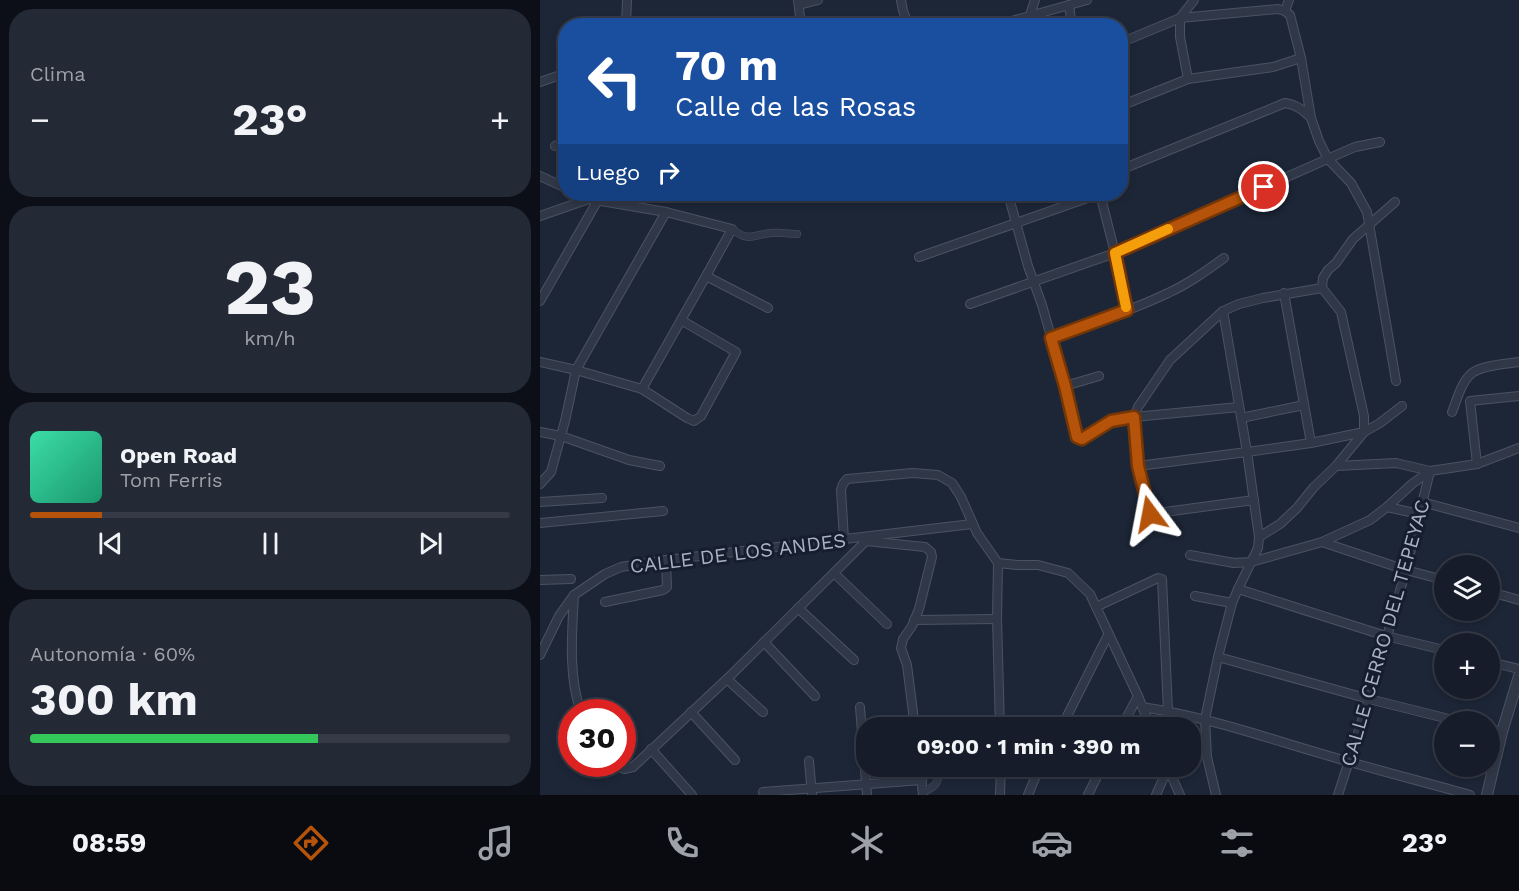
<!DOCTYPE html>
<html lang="es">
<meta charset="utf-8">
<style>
body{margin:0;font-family:"Work Sans",sans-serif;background:#232935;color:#f1f3f6;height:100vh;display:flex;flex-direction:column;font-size:22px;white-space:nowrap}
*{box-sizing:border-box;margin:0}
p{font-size:20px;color:#9ea1a8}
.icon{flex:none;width:33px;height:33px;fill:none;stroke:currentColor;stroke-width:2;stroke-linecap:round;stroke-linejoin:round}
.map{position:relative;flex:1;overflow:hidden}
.sheet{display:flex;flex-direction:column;gap:9px;padding:9px;background:#0c0f17;width:540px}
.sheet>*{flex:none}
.banner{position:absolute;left:18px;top:18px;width:570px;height:183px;border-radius:24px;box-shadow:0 3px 9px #0003,0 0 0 2px #353a46;background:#1a4fa0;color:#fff;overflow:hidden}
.fabs{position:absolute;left:894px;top:555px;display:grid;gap:12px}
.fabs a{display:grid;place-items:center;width:66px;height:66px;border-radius:50%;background:#161c29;box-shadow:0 3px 9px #0003,0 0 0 2px #353a46;font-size:30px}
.speed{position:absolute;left:18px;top:699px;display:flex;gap:12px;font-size:30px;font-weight:700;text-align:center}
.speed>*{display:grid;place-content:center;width:78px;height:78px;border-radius:50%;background:#161c29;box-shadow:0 3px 9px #0003,0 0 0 2px #353a46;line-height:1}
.speed .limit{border:9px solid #d22;background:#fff;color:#111}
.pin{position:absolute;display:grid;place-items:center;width:51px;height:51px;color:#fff;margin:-26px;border:3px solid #fff;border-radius:50%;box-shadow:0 2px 6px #0007}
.me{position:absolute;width:66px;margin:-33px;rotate:347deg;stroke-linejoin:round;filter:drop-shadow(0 0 4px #0008)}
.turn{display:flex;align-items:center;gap:21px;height:126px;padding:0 18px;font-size:27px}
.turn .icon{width:78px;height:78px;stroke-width:2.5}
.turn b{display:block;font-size:42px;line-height:51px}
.then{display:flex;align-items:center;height:57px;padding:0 18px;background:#0003;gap:12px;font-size:22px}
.big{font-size:45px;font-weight:700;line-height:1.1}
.sheet .widget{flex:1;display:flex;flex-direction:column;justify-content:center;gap:9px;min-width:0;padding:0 21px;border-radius:24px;background:#232935}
.sheet .dial{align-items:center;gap:0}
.dial b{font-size:78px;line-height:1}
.song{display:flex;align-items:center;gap:18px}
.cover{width:72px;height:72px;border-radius:9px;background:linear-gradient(135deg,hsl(160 70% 55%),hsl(160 70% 35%))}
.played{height:6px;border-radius:3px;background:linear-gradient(90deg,#b45309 15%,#353a46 15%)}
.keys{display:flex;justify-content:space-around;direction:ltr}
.heat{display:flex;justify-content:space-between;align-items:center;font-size:33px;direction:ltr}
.charge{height:9px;border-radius:4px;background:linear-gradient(90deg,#34c759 60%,#353a46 0)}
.trip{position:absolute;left:316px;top:717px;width:345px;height:60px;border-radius:24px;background:#161c29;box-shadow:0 3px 9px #0003,0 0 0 2px #353a46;font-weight:700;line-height:60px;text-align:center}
.menu{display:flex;height:96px;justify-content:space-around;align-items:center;background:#090b10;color:#9ea1a8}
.menu .icon{width:42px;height:42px}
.menu .current{color:#b45309}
.menu b{font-size:27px;color:#f1f3f6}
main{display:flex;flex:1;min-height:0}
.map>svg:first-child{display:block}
</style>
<main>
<section class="sheet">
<div class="widget"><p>Clima</p>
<div class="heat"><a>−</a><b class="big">23°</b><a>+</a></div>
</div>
<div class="widget dial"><b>23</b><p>km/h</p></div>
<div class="widget">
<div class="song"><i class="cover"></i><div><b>Open Road</b><p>Tom Ferris</p></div></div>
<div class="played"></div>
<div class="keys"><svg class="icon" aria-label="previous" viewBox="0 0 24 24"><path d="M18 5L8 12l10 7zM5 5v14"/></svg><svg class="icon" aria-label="pause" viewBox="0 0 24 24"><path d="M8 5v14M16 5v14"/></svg><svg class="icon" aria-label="next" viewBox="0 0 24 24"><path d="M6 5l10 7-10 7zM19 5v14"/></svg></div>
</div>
<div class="widget"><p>Autonomía · 60%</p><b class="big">300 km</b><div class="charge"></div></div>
</section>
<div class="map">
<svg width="979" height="795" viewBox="0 0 979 795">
<rect width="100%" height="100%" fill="#1d2637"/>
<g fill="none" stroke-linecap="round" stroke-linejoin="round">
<g stroke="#4b5263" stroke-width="8">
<g id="pedestrian">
<path d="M192,229C209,243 213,234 232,233C240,232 249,234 257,234"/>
<polyline points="403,728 403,723 459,726"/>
<path d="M383,792C398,786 398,782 400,766"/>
</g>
</g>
<g stroke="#4b5263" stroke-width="10">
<g id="minor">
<polyline points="258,0 261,26"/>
<polyline points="361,0 363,11 369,26"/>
<polyline points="259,5 278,0"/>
<polyline points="529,5 532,26"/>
<polyline points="745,11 750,15 761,58 771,118 779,141 788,159 811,183 827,212 856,381"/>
<polyline points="745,11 749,0"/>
<polyline points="490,15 495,0"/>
<polyline points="86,26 87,0"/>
<polyline points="454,26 547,0"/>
<polyline points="580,43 640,18 738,9 745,11"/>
<polyline points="648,79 640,37 640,18 654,0"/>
<polyline points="0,82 26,73"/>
<polyline points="580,106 648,79 733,67 761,58"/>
<polyline points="15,146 26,141"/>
<path d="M580,170L745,103C757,105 763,110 771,118"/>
<polyline points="0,176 26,188"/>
<polyline points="38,194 49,199 126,212 192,229 166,276 102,389"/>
<polyline points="468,194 488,266 502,305 525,386 537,437 542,439 571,421 594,417 699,407"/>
<polyline points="560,194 575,253 587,310"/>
<polyline points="406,196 413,194"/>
<polyline points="0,216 49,199"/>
<polyline points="379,257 559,194"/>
<polyline points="166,276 228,308"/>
<polyline points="782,288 801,312 824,416 824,432"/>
<polyline points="782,288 783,278 788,270 796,263 813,239 855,202"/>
<polyline points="744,293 771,443"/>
<polyline points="0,301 58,200"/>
<polyline points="430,304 575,253 801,153 815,147 840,142"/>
<path d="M511,338C550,324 591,311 628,293C648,284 666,271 684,258"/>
<polyline points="0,362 36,370 102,389 147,418 154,421 161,416 196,352 141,320"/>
<polyline points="525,386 559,376"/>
<path d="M912,412C917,400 921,382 932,373C942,365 966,364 979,362"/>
<polyline points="701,418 764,405"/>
<polyline points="0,432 21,436 89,460 120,466"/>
<polyline points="937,464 930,401 979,396"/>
<polyline points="598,466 707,452 771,443 824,432 840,423 862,406"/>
<polyline points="796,466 856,463 890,471 866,570 829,699 798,795"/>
<polyline points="0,484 11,472 25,421 36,370 126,212"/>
<polyline points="714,500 610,514 598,466 594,417 598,407 630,360 683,311 699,304 723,298 782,288"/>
<polyline points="0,502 62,498"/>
<polyline points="882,502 979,528"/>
<polyline points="847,507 879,514"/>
<polyline points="0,523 123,511"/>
<polyline points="719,537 740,524 757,508 774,487 796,466 824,432"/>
<polyline points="304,539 301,490 303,484 307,479 373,473 398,475 412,483 421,497 437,533 458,563 477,565 498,565 528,573 550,594 598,696 611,728"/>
<polyline points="326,541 385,547 391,552 392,557 379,609 372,626 363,639 361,648 367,665 375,728"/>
<polyline points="782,542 866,570 904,580"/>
<polyline points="650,555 694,563 711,562 782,542 830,520 847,507 872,484 890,471 937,464 979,448"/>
<polyline points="458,563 457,619 460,728"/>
<polyline points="294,573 347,624"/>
<polyline points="0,580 31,579"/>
<polyline points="698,589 846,636 904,650"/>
<polyline points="950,592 979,600"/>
<path d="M34,595C32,633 28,677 41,712"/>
<polyline points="655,596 692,603"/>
<polyline points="65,602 123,590 127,587 126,560"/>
<polyline points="556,607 618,578 622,579 628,711"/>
<polyline points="258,608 314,660"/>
<polyline points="374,620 457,619"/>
<polyline points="224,642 275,696"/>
<polyline points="0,655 19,616 34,595 65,574 81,567 126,560 432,524"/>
<polyline points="678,657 829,699 921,722"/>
<polyline points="950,662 979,669"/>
<polyline points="187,679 223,712"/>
<polyline points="320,707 327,795"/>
<path d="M602,707C663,716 721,736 779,753C829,768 880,781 930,795"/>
<polyline points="151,712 195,760"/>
<polyline points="521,728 568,635"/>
<polyline points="581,728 598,696"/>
<polyline points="950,729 962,732"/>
<polyline points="111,749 152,795"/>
<polyline points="269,761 272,795"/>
<polyline points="73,764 84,769 93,767 187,679 331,536"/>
<polyline points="380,766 383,795"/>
<polyline points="627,766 640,795"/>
<polyline points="400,768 500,767"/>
<polyline points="223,792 382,780"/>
<polyline points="460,795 461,766"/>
<polyline points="488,795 500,766"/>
<polyline points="548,795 562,766"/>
<polyline points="616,795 628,768"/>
<polyline points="676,795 667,757 665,719 678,657 692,603 698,589 718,548 719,537 707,452 683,311"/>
</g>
</g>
<g stroke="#4b5263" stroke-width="12">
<polyline id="tertiary" points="947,795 962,732 979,676"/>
</g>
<use href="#pedestrian" stroke="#303848" stroke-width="7"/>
<use href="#minor" stroke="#303848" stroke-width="8"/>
<use href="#tertiary" stroke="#303848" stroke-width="10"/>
</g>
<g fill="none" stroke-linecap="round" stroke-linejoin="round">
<g stroke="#753606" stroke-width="15">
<polyline id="route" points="610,514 598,466 594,417 571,421 542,439 537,437 525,386 511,338 587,310 575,253 724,187"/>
</g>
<use href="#route" stroke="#b45309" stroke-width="10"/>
<polyline stroke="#f59e0b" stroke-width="10" points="586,307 575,253 628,229"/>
</g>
<g text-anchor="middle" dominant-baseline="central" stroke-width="6" stroke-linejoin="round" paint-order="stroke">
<g font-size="20" fill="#a9b2c5" stroke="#161d2c">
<text transform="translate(198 553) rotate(-7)">CALLE DE LOS ANDES</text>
<text transform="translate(845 633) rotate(-74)">CALLE CERRO DEL TEPEYAC</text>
</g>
</g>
</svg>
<div class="fabs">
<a><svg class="icon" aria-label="layers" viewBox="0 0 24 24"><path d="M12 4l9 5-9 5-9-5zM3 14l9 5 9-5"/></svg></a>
<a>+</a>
<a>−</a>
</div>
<div class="speed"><div class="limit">30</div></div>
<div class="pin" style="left:724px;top:187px;background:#d93025"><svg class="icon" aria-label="arrive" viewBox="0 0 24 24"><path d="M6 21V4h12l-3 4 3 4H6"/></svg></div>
<svg class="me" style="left:610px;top:514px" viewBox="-20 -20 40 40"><path d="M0-17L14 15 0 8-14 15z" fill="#b45309" stroke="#fff" stroke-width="4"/></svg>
<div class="trip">09:00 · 1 min · 390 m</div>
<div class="banner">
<div class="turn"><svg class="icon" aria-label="left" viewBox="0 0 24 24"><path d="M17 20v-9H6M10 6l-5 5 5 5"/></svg><div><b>70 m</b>Calle de las Rosas</div></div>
<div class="then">Luego<svg class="icon" aria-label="right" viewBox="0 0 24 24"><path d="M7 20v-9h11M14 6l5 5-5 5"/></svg></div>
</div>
</div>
</main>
<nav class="menu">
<b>08:59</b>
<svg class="icon current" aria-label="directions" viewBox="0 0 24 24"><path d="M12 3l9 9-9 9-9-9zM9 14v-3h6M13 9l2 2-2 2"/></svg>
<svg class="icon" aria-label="music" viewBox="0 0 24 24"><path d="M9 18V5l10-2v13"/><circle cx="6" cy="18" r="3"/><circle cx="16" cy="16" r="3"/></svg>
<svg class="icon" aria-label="phone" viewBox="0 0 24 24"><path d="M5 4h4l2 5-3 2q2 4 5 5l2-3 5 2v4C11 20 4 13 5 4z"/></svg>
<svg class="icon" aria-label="climate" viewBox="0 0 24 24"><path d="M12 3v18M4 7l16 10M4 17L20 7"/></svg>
<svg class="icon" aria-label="car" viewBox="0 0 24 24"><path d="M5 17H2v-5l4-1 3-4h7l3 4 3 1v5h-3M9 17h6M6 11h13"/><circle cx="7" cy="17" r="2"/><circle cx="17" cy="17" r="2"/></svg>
<svg class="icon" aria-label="filters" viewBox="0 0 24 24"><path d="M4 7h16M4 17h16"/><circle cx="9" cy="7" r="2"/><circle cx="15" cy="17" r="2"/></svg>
<b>23°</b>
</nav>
